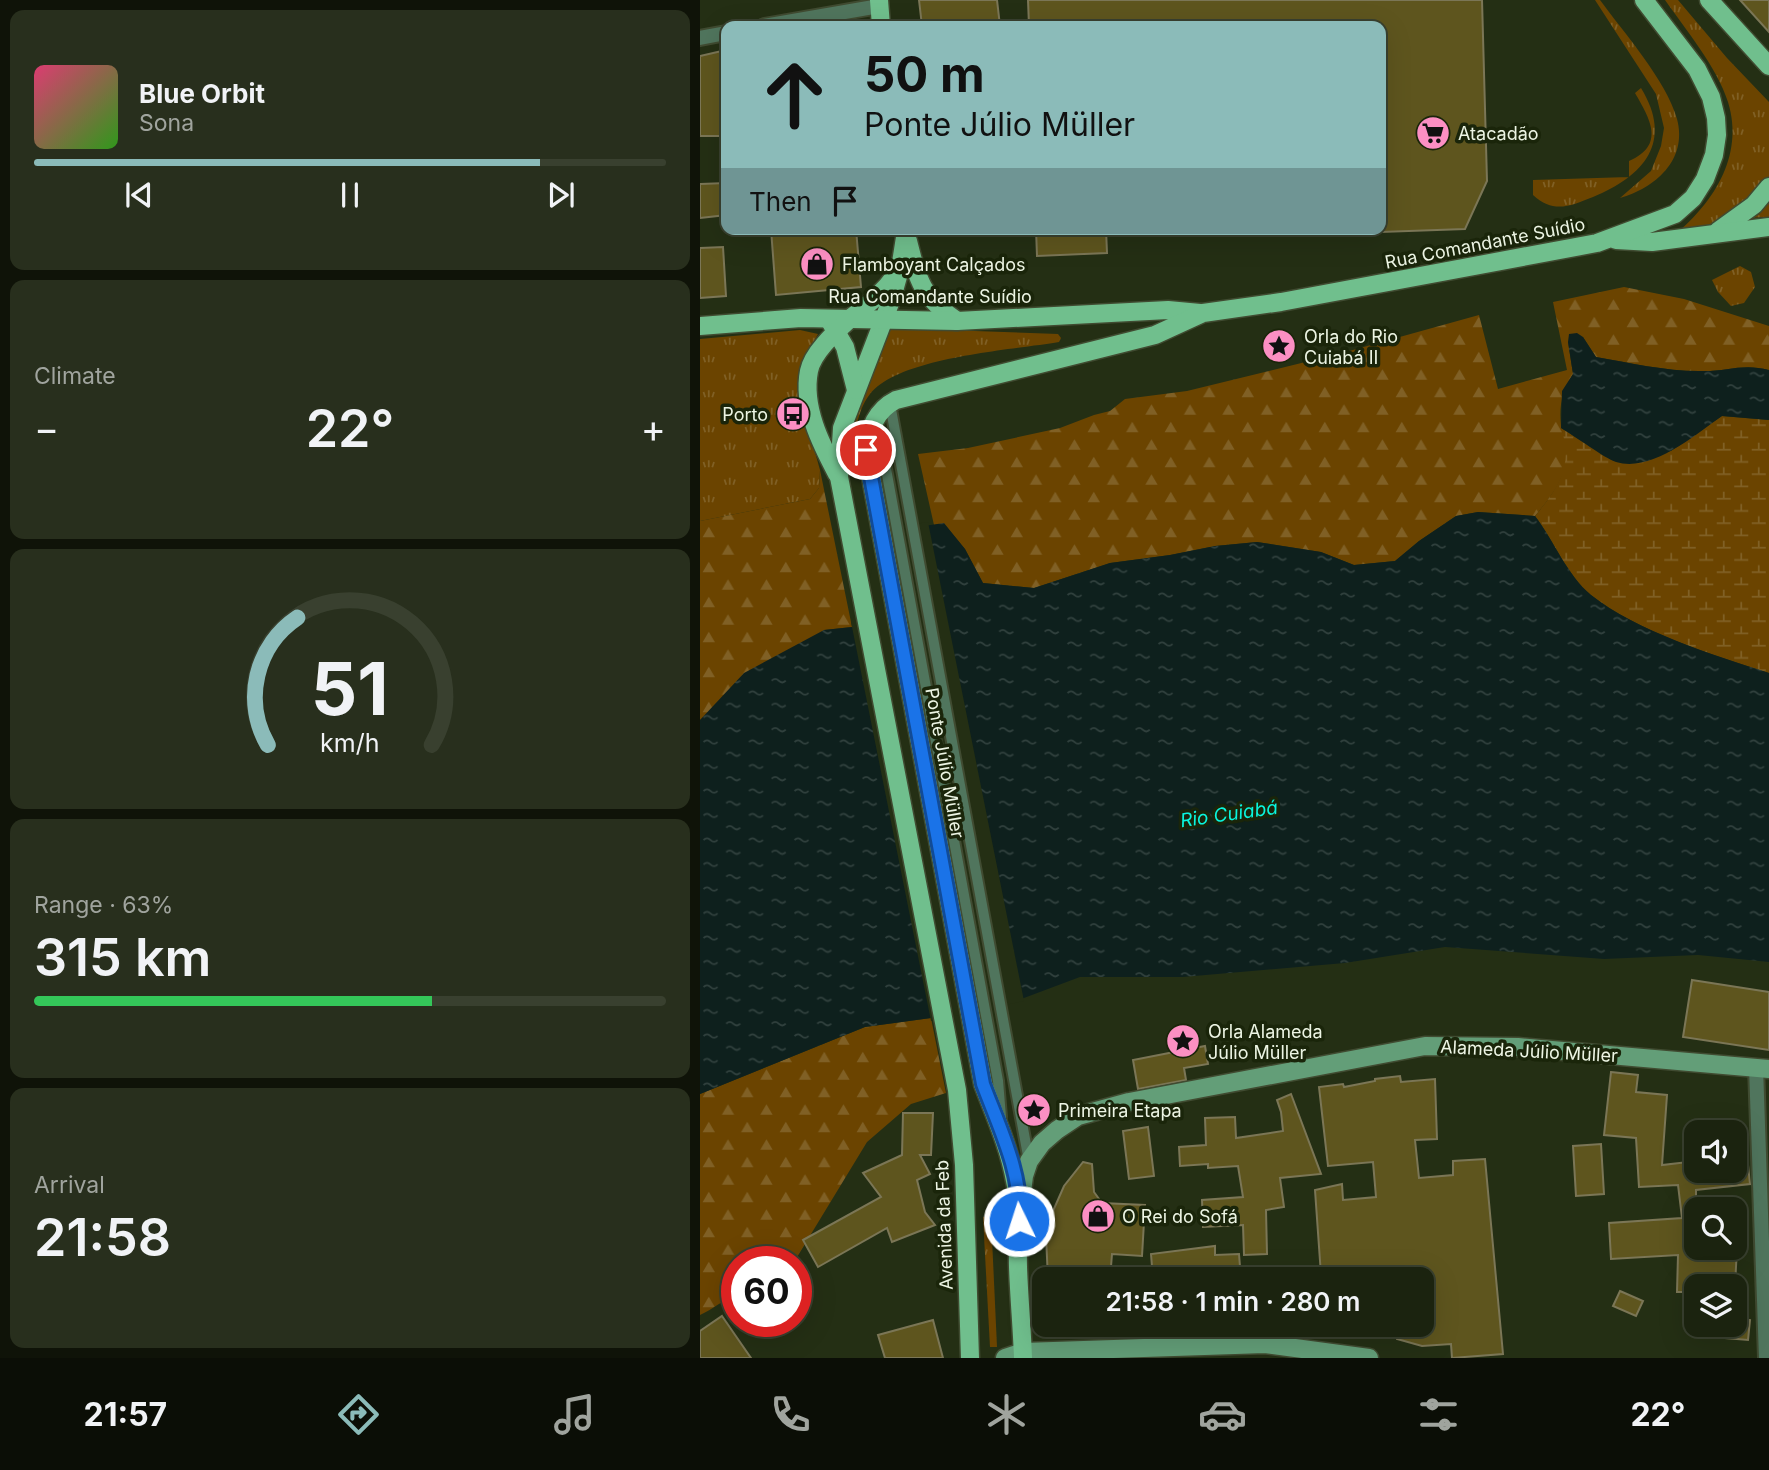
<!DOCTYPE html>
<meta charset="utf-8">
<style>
body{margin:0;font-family:Inter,sans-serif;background:#282f1d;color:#f1f3f6;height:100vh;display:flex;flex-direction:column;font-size:26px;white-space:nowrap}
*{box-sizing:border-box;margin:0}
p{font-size:23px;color:#a0a49e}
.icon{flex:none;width:38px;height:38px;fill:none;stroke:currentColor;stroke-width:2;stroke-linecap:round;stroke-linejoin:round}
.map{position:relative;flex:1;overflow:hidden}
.panel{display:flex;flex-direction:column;gap:10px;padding:10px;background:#0f1308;width:700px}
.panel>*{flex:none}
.guide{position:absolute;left:21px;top:21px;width:665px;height:214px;border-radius:14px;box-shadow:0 7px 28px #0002,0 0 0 2px #39402f;background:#8bbbb9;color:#111;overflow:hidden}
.buttons{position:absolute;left:984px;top:1120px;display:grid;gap:14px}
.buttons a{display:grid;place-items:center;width:63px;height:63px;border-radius:14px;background:#1b230f;box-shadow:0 7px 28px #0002,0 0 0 2px #39402f;font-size:35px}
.speed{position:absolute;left:21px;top:1246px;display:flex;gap:14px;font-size:35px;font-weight:700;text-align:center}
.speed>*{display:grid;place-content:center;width:91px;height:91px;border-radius:50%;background:#1b230f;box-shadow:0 7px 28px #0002,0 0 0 2px #39402f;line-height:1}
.speed .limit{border:10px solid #d22;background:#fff;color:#111}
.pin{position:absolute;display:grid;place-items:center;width:60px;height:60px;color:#fff;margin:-30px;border:4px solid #fff;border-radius:50%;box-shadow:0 2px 7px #0007}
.me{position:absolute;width:77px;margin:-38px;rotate:356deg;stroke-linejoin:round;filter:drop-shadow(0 0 5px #0008)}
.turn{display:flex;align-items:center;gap:24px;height:147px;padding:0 28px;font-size:32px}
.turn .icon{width:91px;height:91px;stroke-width:2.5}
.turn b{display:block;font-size:49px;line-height:60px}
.then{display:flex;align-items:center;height:66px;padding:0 28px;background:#0003;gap:14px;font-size:26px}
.big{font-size:52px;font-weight:600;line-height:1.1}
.panel .widget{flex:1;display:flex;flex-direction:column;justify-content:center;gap:10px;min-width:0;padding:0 24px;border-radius:14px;background:#282f1d}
.panel .dial{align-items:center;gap:0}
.dial svg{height:182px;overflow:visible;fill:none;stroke:#39402f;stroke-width:7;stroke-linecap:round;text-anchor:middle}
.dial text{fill:#f1f3f6;stroke:none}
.song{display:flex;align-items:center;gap:21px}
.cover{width:84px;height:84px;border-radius:10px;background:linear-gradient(135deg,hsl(340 70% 55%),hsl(110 70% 35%))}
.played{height:7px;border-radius:4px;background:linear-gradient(90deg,#8bbbb9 80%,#39402f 80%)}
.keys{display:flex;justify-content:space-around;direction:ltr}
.heat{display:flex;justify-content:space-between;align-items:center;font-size:38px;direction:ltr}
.charge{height:10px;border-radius:5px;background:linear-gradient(90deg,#34c759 63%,#39402f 0)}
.trip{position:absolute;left:332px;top:1267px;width:402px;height:70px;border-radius:14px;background:#1b230f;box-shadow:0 7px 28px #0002,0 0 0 2px #39402f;font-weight:600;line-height:70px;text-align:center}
.menu{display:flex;height:112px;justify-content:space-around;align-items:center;background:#0b0e06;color:#a0a49e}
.menu .icon{width:49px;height:49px}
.menu .current{color:#8bbbb9}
.menu b{font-size:32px;color:#f1f3f6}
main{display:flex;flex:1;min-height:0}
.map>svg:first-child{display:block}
</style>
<main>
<section class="panel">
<div class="widget">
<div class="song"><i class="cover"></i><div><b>Blue Orbit</b><p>Sona</p></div></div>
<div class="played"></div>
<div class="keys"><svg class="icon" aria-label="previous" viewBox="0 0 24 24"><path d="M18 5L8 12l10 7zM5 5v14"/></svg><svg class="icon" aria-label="pause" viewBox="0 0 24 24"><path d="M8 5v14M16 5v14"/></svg><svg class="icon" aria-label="next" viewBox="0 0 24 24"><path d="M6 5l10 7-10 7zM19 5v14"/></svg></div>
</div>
<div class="widget"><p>Climate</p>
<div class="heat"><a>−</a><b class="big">22°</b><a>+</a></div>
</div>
<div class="widget dial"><svg viewBox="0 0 100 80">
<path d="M14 69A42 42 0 1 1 86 69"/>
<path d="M14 69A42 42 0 0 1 27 13" stroke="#8bbbb9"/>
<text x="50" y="56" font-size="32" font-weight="700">51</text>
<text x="50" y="72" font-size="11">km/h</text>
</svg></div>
<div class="widget"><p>Range · 63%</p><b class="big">315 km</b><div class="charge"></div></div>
<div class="widget"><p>Arrival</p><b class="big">21:58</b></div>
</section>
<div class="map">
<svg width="1069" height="1358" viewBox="0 0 1069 1358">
<defs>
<pattern id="grass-tufts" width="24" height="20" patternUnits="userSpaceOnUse" patternTransform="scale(1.75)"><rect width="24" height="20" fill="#6b4400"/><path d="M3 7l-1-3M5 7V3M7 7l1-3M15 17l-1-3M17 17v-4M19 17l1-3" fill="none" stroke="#806025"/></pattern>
<pattern id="forest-firs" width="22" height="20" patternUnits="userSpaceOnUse" patternTransform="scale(1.75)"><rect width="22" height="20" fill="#6b4400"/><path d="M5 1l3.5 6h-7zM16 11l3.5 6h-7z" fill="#806025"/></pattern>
<pattern id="wetland-marsh" width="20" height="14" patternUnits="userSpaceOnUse" patternTransform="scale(1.75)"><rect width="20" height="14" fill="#6b4400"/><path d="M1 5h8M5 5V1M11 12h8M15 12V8" fill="none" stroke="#806025"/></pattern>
<pattern id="water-ripples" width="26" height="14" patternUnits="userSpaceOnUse" patternTransform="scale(1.75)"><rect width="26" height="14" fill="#0e201d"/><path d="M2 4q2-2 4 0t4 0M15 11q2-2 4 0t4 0" fill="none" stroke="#31413e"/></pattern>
</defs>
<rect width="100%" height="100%" fill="#242f14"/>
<g fill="url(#grass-tufts)">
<path d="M895,0H900C924,33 966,80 977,119C988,160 955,188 920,198L951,171L961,146L964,128L956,94Z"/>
<path d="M965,0H978L1027,58L1069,102V217L1045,218L971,238C1012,205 1045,157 1028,102C1017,67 986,30 965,0Z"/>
<path d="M941,88C974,142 944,176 893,197C870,206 854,214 833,195V180L929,177V161C966,145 950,119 935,93Z"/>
<polygon points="1040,266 1051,272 1055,287 1044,303 1031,306 1018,292 1012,280"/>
<path d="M188,328L358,334L361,338L359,342C312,350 199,357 170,394C155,413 154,443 151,466L149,467L146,461L158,402Z"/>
<polygon points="100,330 118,334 102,363 99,376 104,413 120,470 119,488 110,499 0,521 0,339"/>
<polygon points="283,1217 291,1217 297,1347 290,1347"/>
</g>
<g fill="url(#forest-firs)">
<path d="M924,287L984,299L1069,326V370C1044,363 1028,371 1004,371C969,372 931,363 896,357L883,337L868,342L873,374C862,392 859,404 861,426C862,433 867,440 868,447C869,474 851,497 835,516L778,512L756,516L719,541L695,561L654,565L621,552L557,542L515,546L470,555L410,563L334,588L283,583L265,549L244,524L234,525L218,454L268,448L360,428L394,415L410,411L425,399L487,391L642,353L779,315L798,389L867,370L853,302Z"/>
<polygon points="120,470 152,627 124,630 0,720 0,521 110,499 119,488"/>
<path d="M231,1018L246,1093L211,1104L167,1142L94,1262H37V1297C22,1299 14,1309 0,1315V1094L165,1027Z"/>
</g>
<path fill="url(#wetland-marsh)" d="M1022,416L1069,420V673C1013,655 938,632 891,595C867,575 854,541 835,516C858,488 874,465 861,428L914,461L971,451Z"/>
<g fill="url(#water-ripples)">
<path d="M877,333L883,337L896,357C930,363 970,372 1004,371C1028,371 1044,363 1069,370V420L1022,416C995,435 951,473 916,462C904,458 875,436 861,428L862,391L873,374L868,342L869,334Z"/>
<path d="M778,512L835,516C854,541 867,575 891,595C936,631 1014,655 1069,673V962L998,955L904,959L745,947L645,963L483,977H380L324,998L231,1018L165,1027L0,1094V720L44,673L124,630L152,627L217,527L244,523L265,549L283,583L334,588L410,563L470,555L515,546L557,542L621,552L654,565L695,561L719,541L756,516Z"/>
</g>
<polygon fill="#242f14" points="228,522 324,1001 231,1021 151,622 165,598 174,561 194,539 215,524"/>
<g fill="#5e551e" stroke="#7b7656" stroke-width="2">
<polygon points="219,0 297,0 300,26 222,26"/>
<polygon points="328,0 782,0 787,181 765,229 681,232 681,26 329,26"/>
<polygon points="1040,0 1069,0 1069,32"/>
<polygon points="26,50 26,136 0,136 0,56"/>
<polygon points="26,183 26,215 0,218 0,184"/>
<polygon points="71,229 156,229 161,287 76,295"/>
<polygon points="336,229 406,229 407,253 337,256"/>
<polygon points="23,247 26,296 0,298 0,248"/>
<polygon points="992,980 1069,992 1069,1050 983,1037"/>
<polygon points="505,1046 508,1064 484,1068 486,1080 438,1089 433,1060"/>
<polygon points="911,1072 938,1075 936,1092 967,1095 962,1165 996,1161 996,1171 1034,1171 1034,1136 1045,1136 1050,1184 996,1190 996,1248 1037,1248 1035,1286 996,1286 996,1292 977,1292 978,1255 911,1259 909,1223 982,1218 978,1185 939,1187 936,1138 904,1135"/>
<polygon points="700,1076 701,1082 735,1079 737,1139 715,1140 719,1178 753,1175 753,1161 785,1159 803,1354 752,1358 751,1344 722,1346 697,1339 696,1325 723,1325 723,1279 668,1279 668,1271 621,1275 615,1190 642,1184 643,1200 676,1197 673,1162 628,1166 619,1087 643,1084 644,1087 675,1081 675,1079"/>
<polygon points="591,1094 621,1174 580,1178 584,1207 566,1210 567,1254 544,1255 543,1225 503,1227 502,1200 543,1197 538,1166 508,1168 508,1164 480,1166 479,1147 506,1145 505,1118 535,1117 536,1138 583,1131 581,1112 577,1100"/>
<polygon points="203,1113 233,1113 231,1155 220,1155 230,1174 217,1180 225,1212 235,1225 192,1242 187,1228 118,1267 103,1240 181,1197 163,1173 202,1155"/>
<polygon points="448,1127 454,1176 429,1179 423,1131"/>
<polygon points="901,1144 904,1194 876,1196 873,1146"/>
<polygon points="383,1162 392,1164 394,1192 402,1203 445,1205 442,1256 412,1254 410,1279 348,1279 346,1236 349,1220 364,1186"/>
<polygon points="515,1246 515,1255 539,1254 541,1279 453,1279 451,1254"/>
<polygon points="920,1291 943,1301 936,1316 913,1306"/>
<polygon points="22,1316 51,1358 0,1358 0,1331"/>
<polygon points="1034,1318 1050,1320 1048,1340 1001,1336 1001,1325 1034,1325"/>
<polygon points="233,1320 243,1358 185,1358 178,1335"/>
</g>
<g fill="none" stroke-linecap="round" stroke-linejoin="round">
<g stroke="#404b31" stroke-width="14">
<g id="pedestrian">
<polyline points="190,404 329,1161"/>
<polyline points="172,425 182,447 298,1081 301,1117"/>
</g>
</g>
<g stroke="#404b31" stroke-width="18">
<g id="minor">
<polyline points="64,26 179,6"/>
<polyline points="0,38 26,33"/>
<polyline points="1056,1067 1066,1358"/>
</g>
</g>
<g stroke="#404b31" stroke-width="21">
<g id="secondary">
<polyline points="321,1201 324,1176 329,1161 342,1143 357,1130 378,1116 429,1102 725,1046 818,1047 1069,1069"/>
<polyline points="305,1358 323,1352 565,1344 669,1358"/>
</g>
</g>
<g stroke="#404b31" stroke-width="21">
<g id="primary">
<polyline points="179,0 181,26"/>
<polyline points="1009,0 1069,66"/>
<polyline points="206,231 200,269 192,298 142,428 139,477 257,1090 264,1165 270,1358"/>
<polyline points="1018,231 1054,205 1069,187"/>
<polyline points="916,240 952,242 1069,227"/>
<path d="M208,241C218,281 222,297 257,321"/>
<polyline points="131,323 145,347 156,390"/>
<polyline points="0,326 101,318 257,321 468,310 500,313"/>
<path d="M137,474C121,444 102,407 109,371C113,351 138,330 152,317C168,304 183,293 195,276"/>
<path d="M323,1358C322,1328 319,1297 318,1267C317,1238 321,1209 315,1181C309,1147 295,1116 283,1084L166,450C169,429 176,410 196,400L455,335L503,313L581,302L897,243L975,214L993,198L1005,179L1014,155L1017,135L1016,118L1011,97L997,69L944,0"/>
</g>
</g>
<use href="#pedestrian" stroke="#50755d" stroke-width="10"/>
<use href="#minor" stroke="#50755d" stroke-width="14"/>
<use href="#secondary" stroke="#639e78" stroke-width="18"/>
<use href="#primary" stroke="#70bf8d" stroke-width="18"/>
</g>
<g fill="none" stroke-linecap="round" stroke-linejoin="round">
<g stroke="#114b97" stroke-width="18">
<path id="route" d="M166,450L283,1084C299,1127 323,1175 319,1221"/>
</g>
<use href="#route" stroke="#1a73e8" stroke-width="12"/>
</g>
<defs>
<g id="supermarket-disc" transform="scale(1.75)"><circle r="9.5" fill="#fc8fc3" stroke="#1a250a"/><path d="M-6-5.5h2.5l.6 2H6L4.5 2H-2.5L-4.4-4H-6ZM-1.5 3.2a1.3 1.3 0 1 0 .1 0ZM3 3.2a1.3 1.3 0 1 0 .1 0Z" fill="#111"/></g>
<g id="shop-disc" transform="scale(1.75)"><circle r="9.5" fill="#fc8fc3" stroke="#1a250a"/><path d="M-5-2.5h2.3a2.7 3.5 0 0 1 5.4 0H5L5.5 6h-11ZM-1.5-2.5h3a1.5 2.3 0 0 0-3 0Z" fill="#111"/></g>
<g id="sight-disc" transform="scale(1.75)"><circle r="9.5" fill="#fc8fc3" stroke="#1a250a"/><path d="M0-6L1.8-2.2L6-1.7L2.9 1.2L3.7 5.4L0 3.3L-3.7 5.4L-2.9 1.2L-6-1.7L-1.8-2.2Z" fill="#111"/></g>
<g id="bus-disc" transform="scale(1.75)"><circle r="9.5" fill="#fc8fc3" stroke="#1a250a"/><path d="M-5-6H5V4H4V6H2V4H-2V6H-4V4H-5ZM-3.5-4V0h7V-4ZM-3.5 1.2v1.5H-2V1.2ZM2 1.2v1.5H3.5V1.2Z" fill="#111"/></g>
</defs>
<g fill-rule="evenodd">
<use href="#supermarket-disc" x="733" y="133"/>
<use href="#shop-disc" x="117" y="264"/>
<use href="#sight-disc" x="579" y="346"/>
<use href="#bus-disc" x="93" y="414"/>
<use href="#sight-disc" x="483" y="1041"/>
<use href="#sight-disc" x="334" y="1110"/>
<use href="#shop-disc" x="398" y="1216"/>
</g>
<g text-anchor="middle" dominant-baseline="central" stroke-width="7" stroke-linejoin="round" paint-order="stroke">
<g font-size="18" fill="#edf5e4" stroke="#1a250a" text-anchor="start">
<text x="758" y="133">Atacadão</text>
<text x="142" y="264">Flamboyant Calçados</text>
<text x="604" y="336">Orla do Rio<tspan x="604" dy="21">Cuiabá II</tspan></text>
<text x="68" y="414" text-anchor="end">Porto</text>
<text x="508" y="1031">Orla Alameda<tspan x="508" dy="21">Júlio Müller</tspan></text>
<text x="358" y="1110">Primeira Etapa</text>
<text x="422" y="1216">O Rei do Sofá</text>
</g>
<g font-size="18" fill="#edf5e4" stroke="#1a250a">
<text transform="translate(785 243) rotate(-11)">Rua Comandante Suídio</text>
<text x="230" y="296">Rua Comandante Suídio</text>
<text transform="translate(245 763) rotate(80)">Ponte Júlio Müller</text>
<text transform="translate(829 1051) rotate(3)">Alameda Júlio Müller</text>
<text transform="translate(244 1225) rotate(-92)">Avenida da Feb</text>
</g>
<g font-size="19" font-style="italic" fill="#09f5dd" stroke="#1a250a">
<text transform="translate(529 814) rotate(-8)">Rio Cuiabá</text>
</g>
</g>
</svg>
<div class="buttons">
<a><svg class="icon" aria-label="sound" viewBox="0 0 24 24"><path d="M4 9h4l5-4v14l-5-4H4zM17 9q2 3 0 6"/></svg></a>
<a><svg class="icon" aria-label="search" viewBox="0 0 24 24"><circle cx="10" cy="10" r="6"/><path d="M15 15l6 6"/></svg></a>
<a><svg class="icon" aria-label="layers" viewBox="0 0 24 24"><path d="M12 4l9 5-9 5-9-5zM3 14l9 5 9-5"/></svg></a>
</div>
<div class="speed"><div class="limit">60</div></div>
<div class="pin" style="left:166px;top:450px;background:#d93025"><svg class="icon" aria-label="arrive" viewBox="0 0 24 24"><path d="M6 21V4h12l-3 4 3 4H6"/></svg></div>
<svg class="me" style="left:319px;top:1221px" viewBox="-20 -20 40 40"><circle r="17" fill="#1a73e8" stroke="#fff" stroke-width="3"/><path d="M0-11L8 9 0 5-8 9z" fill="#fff"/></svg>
<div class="trip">21:58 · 1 min · 280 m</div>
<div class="guide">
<div class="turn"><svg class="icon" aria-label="ahead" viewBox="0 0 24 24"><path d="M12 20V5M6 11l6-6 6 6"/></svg><div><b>50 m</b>Ponte Júlio Müller</div></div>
<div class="then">Then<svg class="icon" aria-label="arrive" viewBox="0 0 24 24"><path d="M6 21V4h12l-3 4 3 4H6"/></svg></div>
</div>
</div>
</main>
<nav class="menu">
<b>21:57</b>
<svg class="icon current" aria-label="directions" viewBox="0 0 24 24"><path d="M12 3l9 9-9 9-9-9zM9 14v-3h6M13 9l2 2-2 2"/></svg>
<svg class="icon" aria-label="music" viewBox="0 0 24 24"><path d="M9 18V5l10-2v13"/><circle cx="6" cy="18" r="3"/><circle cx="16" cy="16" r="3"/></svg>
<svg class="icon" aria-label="phone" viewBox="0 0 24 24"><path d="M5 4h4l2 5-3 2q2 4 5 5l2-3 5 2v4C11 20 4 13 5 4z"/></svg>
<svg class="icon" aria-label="climate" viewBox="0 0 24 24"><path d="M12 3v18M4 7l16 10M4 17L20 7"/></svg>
<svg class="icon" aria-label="car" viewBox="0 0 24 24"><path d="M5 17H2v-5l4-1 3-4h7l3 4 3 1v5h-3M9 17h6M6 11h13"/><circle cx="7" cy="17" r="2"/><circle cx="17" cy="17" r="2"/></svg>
<svg class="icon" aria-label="filters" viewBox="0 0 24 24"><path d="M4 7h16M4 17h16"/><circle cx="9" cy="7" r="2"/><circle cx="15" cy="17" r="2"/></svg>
<b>22°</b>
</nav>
